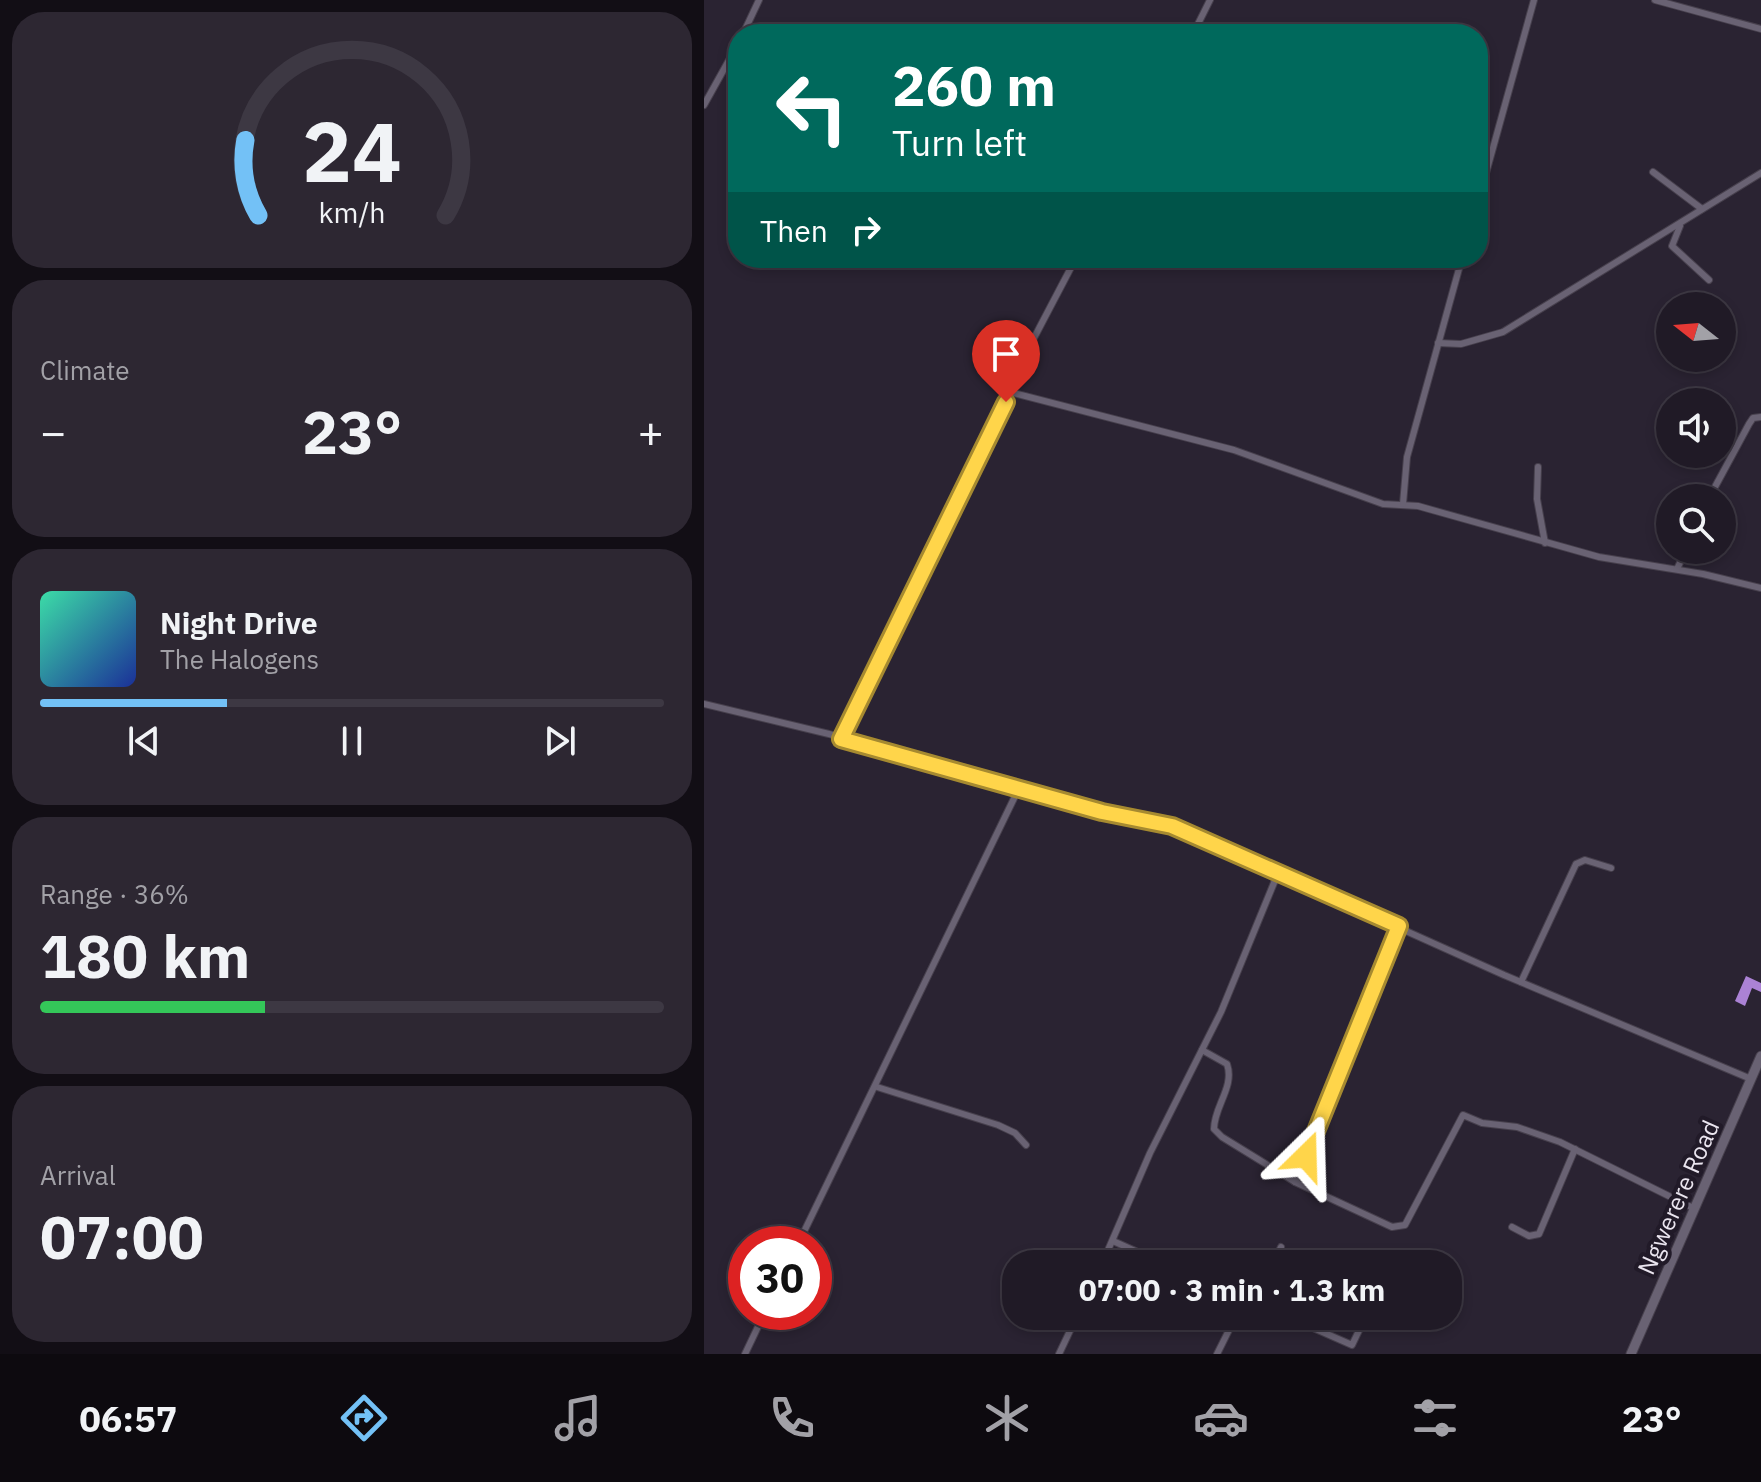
<!DOCTYPE html>
<meta charset="utf-8">
<style>
body{margin:0;font-family:"IBM Plex Sans",sans-serif;background:#2d2732;color:#f1f3f6;height:100vh;display:flex;flex-direction:column;font-size:30px;white-space:nowrap}
*{box-sizing:border-box;margin:0}
p{font-size:26px;color:#a2a1a7}
.icon{flex:none;width:44px;height:44px;fill:none;stroke:currentColor;stroke-width:2;stroke-linecap:round;stroke-linejoin:round}
.map{position:relative;flex:1;overflow:hidden}
.sheet{display:flex;flex-direction:column;gap:12px;padding:12px;background:#120e15;width:704px}
.sheet>*{flex:none}
.top-card{position:absolute;left:24px;top:24px;width:760px;height:244px;border-radius:32px;box-shadow:0 4px 12px #0003,0 0 0 2px #3d3843;background:#00695c;color:#fff;overflow:hidden}
.needle{width:52px;rotate:287deg}
.controls{position:absolute;left:952px;top:292px;display:grid;gap:16px}
.controls a{display:grid;place-items:center;width:80px;height:80px;border-radius:50%;background:#201a26;box-shadow:0 4px 12px #0003,0 0 0 2px #3d3843;font-size:40px}
.speed{position:absolute;left:24px;top:1226px;display:flex;gap:16px;font-size:40px;font-weight:700;text-align:center}
.speed>*{display:grid;place-content:center;width:104px;height:104px;border-radius:50%;background:#201a26;box-shadow:0 4px 12px #0003,0 0 0 2px #3d3843;line-height:1}
.speed .limit{border:12px solid #d22;background:#fff;color:#111}
.pin{position:absolute;display:grid;place-items:center;width:68px;height:68px;color:#fff;margin:-82px -34px;border-radius:50% 50% 50% 0;rotate:-45deg;box-shadow:0 0 8px #0007}
.pin .icon{rotate:45deg}
.me{position:absolute;width:88px;margin:-44px;rotate:22deg;stroke-linejoin:round;filter:drop-shadow(0 0 6px #0008)}
.turn{display:flex;align-items:center;gap:28px;height:168px;padding:0 32px;font-size:36px}
.turn .icon{width:104px;height:104px;stroke-width:2.5}
.turn b{display:block;font-size:56px;line-height:68px}
.then{display:flex;align-items:center;height:76px;padding:0 32px;background:#0003;gap:16px;font-size:30px}
.big{font-size:60px;font-weight:800;line-height:1.1}
.sheet .tile{flex:1;display:flex;flex-direction:column;justify-content:center;gap:12px;min-width:0;padding:0 28px;border-radius:32px;background:#2d2732}
.sheet .dial{align-items:center;gap:0}
.dial svg{height:208px;overflow:visible;fill:none;stroke:#3d3843;stroke-width:7;stroke-linecap:round;text-anchor:middle}
.dial text{fill:#f1f3f6;stroke:none}
.song{display:flex;align-items:center;gap:24px}
.cover{width:96px;height:96px;border-radius:12px;background:linear-gradient(135deg,hsl(160 70% 55%),hsl(230 70% 35%))}
.played{height:8px;border-radius:4px;background:linear-gradient(90deg,#73c1f6 30%,#3d3843 30%)}
.keys{display:flex;justify-content:space-around;direction:ltr}
.heat{display:flex;justify-content:space-between;align-items:center;font-size:44px;direction:ltr}
.charge{height:12px;border-radius:6px;background:linear-gradient(90deg,#34c759 36%,#3d3843 0)}
.trip{position:absolute;left:298px;top:1250px;width:460px;height:80px;border-radius:32px;background:#201a26;box-shadow:0 4px 12px #0003,0 0 0 2px #3d3843;font-weight:800;line-height:80px;text-align:center}
.tab-bar{display:flex;height:128px;justify-content:space-around;align-items:center;background:#0d0a0f;color:#a2a1a7}
.tab-bar .icon{width:56px;height:56px}
.tab-bar .on{color:#73c1f6}
.tab-bar b{font-size:36px;color:#f1f3f6}
main{display:flex;flex:1;min-height:0}
.map>svg:first-child{display:block}
</style>
<main>
<section class="sheet">
<div class="tile dial"><svg viewBox="0 0 100 80">
<path d="M14 69A42 42 0 1 1 86 69"/>
<path d="M14 69A42 42 0 0 1 9 40" stroke="#73c1f6"/>
<text x="50" y="56" font-size="32" font-weight="700">24</text>
<text x="50" y="72" font-size="11">km/h</text>
</svg></div>
<div class="tile"><p>Climate</p>
<div class="heat"><a>−</a><b class="big">23°</b><a>+</a></div>
</div>
<div class="tile">
<div class="song"><i class="cover"></i><div><b>Night Drive</b><p>The Halogens</p></div></div>
<div class="played"></div>
<div class="keys"><svg class="icon" aria-label="previous" viewBox="0 0 24 24"><path d="M18 5L8 12l10 7zM5 5v14"/></svg><svg class="icon" aria-label="pause" viewBox="0 0 24 24"><path d="M8 5v14M16 5v14"/></svg><svg class="icon" aria-label="next" viewBox="0 0 24 24"><path d="M6 5l10 7-10 7zM19 5v14"/></svg></div>
</div>
<div class="tile"><p>Range · 36%</p><b class="big">180 km</b><div class="charge"></div></div>
<div class="tile"><p>Arrival</p><b class="big">07:00</b></div>
</section>
<div class="map">
<svg width="1057" height="1354" viewBox="0 0 1057 1354">
<rect width="100%" height="100%" fill="#2a2332"/>
<polygon fill="#ab82d5" points="1042,976 1057,983 1057,992 1048,988 1041,1006 1031,1001"/>
<g fill="none" stroke-linecap="round" stroke-linejoin="round">
<g stroke="#47404d" stroke-width="8">
<g id="street">
<polyline points="951,0 1057,29"/>
<polyline points="39,34 55,0"/>
<polyline points="489,34 506,0"/>
<polyline points="0,105 34,44"/>
<polyline points="949,172 998,209"/>
<polyline points="774,202 830,0"/>
<polyline points="976,226 968,246 1005,280"/>
<polyline points="734,343 757,344 799,332 1057,173"/>
<polyline points="306,392 530,450 679,504 714,506 895,557 999,574 1057,588"/>
<polyline points="834,467 833,499 841,543"/>
<polyline points="1005,498 1045,424 1049,418 1057,417"/>
<polyline points="699,504 703,457 758,258"/>
<polyline points="973,569 982,550"/>
<polyline points="0,704 125,734 398,812 468,826 800,975 1047,1079"/>
<polyline points="137,739 287,436 309,378 372,258"/>
<polyline points="817,982 872,864 881,860 907,868"/>
<path d="M498,1050L523,1064C531,1087 510,1106 510,1129L518,1137L591,1182L688,1227L701,1225L759,1115L778,1123L813,1127L856,1142L991,1209"/>
<polyline points="173,1087 294,1125 311,1133 322,1145"/>
<polyline points="591,1182 695,926"/>
<polyline points="808,1227 825,1236 835,1234 871,1149"/>
<polyline points="409,1241 460,1264"/>
<polyline points="94,1244 315,788"/>
<polyline points="398,1264 446,1153 517,1012 574,873"/>
<polyline points="569,1264 577,1247"/>
<polyline points="582,1316 648,1345 662,1316"/>
<polyline points="41,1354 61,1312"/>
<polyline points="355,1354 373,1316"/>
<polyline points="513,1354 532,1316"/>
</g>
</g>
<g stroke="#47404d" stroke-width="11">
<polyline id="secondary" points="927,1354 1057,1056"/>
</g>
<use href="#street" stroke="#696273" stroke-width="6"/>
<use href="#secondary" stroke="#696273" stroke-width="9"/>
</g>
<g fill="none" stroke-linecap="round" stroke-linejoin="round">
<g stroke="#a68a30" stroke-width="20">
<polyline id="route" points="302,402 137,739 398,812 468,826 695,926 602,1156"/>
</g>
<use href="#route" stroke="#ffd54a" stroke-width="14"/>
</g>
<g text-anchor="middle" dominant-baseline="central" stroke-width="8" stroke-linejoin="round" paint-order="stroke">
<g font-size="24" fill="#eae5ef" stroke="#211a28">
<text transform="translate(974 1197) rotate(-66)">Ngwerere Road</text>
</g>
</g>
</svg>
<div class="controls">
<a><svg class="needle" viewBox="-14 -14 28 28"><path d="M0-13l5 13h-10z" fill="#e53935"/><path d="M0 13l5-13h-10z" fill="#a2a1a7"/></svg></a>
<a><svg class="icon" aria-label="sound" viewBox="0 0 24 24"><path d="M4 9h4l5-4v14l-5-4H4zM17 9q2 3 0 6"/></svg></a>
<a><svg class="icon" aria-label="search" viewBox="0 0 24 24"><circle cx="10" cy="10" r="6"/><path d="M15 15l6 6"/></svg></a>
</div>
<div class="speed"><div class="limit">30</div></div>
<div class="pin" style="left:302px;top:402px;background:#d93025"><svg class="icon" aria-label="arrive" viewBox="0 0 24 24"><path d="M6 21V4h12l-3 4 3 4H6"/></svg></div>
<svg class="me" style="left:602px;top:1156px" viewBox="-20 -20 40 40"><path d="M0-17L14 15 0 8-14 15z" fill="#ffd54a" stroke="#fff" stroke-width="4"/></svg>
<div class="trip">07:00 · 3 min · 1.3 km</div>
<div class="top-card">
<div class="turn"><svg class="icon" aria-label="left" viewBox="0 0 24 24"><path d="M17 20v-9H6M10 6l-5 5 5 5"/></svg><div><b>260 m</b>Turn left</div></div>
<div class="then">Then<svg class="icon" aria-label="right" viewBox="0 0 24 24"><path d="M7 20v-9h11M14 6l5 5-5 5"/></svg></div>
</div>
</div>
</main>
<nav class="tab-bar">
<b>06:57</b>
<svg class="icon on" aria-label="directions" viewBox="0 0 24 24"><path d="M12 3l9 9-9 9-9-9zM9 14v-3h6M13 9l2 2-2 2"/></svg>
<svg class="icon" aria-label="music" viewBox="0 0 24 24"><path d="M9 18V5l10-2v13"/><circle cx="6" cy="18" r="3"/><circle cx="16" cy="16" r="3"/></svg>
<svg class="icon" aria-label="phone" viewBox="0 0 24 24"><path d="M5 4h4l2 5-3 2q2 4 5 5l2-3 5 2v4C11 20 4 13 5 4z"/></svg>
<svg class="icon" aria-label="climate" viewBox="0 0 24 24"><path d="M12 3v18M4 7l16 10M4 17L20 7"/></svg>
<svg class="icon" aria-label="car" viewBox="0 0 24 24"><path d="M5 17H2v-5l4-1 3-4h7l3 4 3 1v5h-3M9 17h6M6 11h13"/><circle cx="7" cy="17" r="2"/><circle cx="17" cy="17" r="2"/></svg>
<svg class="icon" aria-label="filters" viewBox="0 0 24 24"><path d="M4 7h16M4 17h16"/><circle cx="9" cy="7" r="2"/><circle cx="15" cy="17" r="2"/></svg>
<b>23°</b>
</nav>
